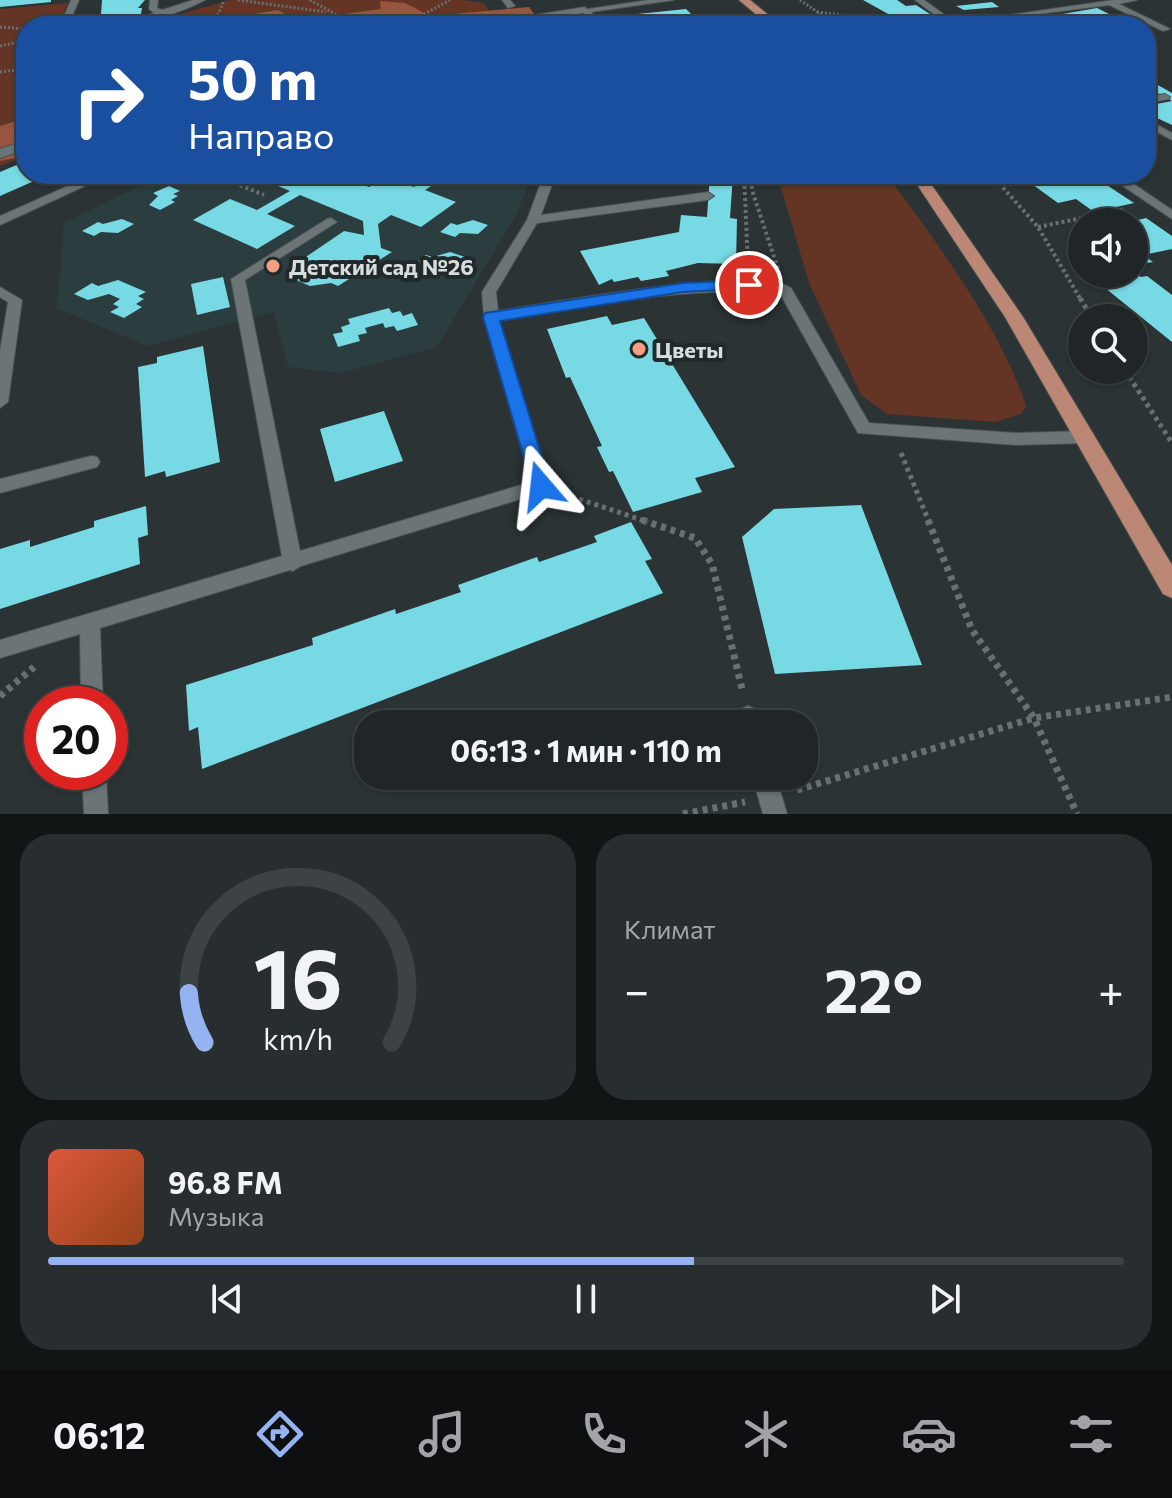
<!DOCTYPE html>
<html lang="ru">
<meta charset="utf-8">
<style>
body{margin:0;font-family:Commissioner,sans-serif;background:#282e30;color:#f1f3f6;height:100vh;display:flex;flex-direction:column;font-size:30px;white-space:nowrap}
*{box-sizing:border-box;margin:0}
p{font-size:26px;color:#a2a5a8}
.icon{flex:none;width:44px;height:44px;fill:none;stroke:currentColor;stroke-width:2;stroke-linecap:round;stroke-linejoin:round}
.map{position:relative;height:814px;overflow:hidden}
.details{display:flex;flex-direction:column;gap:20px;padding:20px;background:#121516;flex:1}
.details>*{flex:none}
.top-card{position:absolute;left:16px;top:16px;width:1140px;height:168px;border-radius:32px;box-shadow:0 2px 6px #0004,0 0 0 2px #3d4345;background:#1a4fa0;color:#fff;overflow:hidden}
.fabs{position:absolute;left:1068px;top:208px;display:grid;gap:16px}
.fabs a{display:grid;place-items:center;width:80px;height:80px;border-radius:50%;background:#202628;box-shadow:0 2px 6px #0004,0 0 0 2px #3d4345;font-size:40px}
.speed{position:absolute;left:24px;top:686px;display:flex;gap:16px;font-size:40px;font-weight:700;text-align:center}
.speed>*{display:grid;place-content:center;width:104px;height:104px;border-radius:50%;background:#202628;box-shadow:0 2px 6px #0004,0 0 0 2px #3d4345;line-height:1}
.speed .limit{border:12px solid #d22;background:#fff;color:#111}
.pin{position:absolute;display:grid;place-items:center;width:68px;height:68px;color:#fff;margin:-34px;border:4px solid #fff;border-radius:50%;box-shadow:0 2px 8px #0007}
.me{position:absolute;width:88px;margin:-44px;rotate:343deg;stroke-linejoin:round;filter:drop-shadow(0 0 6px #0008)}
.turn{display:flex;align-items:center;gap:28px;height:168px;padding:0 40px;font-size:36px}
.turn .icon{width:104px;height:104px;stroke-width:2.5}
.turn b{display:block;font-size:56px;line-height:68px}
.big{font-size:60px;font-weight:700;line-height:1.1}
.details .card{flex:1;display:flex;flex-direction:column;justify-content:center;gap:12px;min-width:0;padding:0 28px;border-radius:32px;background:#282e30}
.details .dial{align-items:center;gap:0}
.dial svg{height:208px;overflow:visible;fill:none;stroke:#3d4345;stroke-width:7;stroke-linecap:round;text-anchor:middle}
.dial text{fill:#f1f3f6;stroke:none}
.song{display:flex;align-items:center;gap:24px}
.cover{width:96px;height:96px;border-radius:12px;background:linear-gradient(135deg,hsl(10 70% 55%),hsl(20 70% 35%))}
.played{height:8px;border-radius:4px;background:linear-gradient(90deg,#95b2f1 60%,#3d4345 60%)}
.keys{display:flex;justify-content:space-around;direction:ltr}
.heat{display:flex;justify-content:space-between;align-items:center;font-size:44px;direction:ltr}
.details .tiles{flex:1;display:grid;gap:20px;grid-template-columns:1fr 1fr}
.card:last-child{grid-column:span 2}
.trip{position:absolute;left:354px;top:710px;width:464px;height:80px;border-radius:32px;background:#202628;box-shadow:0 2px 6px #0004,0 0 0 2px #3d4345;font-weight:700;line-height:80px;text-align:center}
.dock{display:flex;height:128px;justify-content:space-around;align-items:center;background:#0d0f10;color:#a2a5a8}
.dock .icon{width:56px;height:56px}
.dock .active{color:#95b2f1}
.dock b{font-size:36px;color:#f1f3f6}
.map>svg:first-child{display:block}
</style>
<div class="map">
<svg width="1172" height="814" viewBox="0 0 1172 814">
<rect width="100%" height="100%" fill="#2b3335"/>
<polygon fill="#2c3d3f" points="164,174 533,174 516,215 437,347 340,373 288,367 274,312 147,346 57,308 64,223"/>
<g fill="#643424">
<polygon points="230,0 463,0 484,3 490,12 529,7 540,22 507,26 138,26"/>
<polygon points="68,3 58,26 26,26 26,156 0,166 0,9"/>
<path d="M777,174H886C934,238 1002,330 1026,406L1021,414L995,422L887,414L861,395L809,283Z"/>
</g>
<g fill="#975540">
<polygon points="380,1 405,3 430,16 529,7 540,22 507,26 179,26 278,10 285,14 251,20 321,25 353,21 342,18 344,14 381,9"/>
<polygon points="26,118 26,156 0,161 0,126"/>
</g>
<g fill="#77d9e4">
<polygon points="0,0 51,0 51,2 0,7"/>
<polygon points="102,0 145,0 138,8 142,8 141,14 133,15 131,20 93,23 96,15 101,14"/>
<polygon points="863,0 897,0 906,6 916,5 933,16 899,20"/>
<polygon points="992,2 999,7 964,10 956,6"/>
<polygon points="1097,8 1127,23 1047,26 1034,19"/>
<polygon points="686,9 703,26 626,26 618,16"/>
<polygon points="1156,84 1172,93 1172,101 1156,92 1146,94 1146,86"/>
<polygon points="1172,101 1172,125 1146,113 1146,106"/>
<polygon points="26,161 26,174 50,174 0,196 0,172"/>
<polygon points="275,174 335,174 369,187 386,177 414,187 434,174 450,174 425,190 456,202 421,227 391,215 378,224 381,248 392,252 338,286 331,283 310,286 298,281 297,273 301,269 294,265 344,231 364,235 363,221 300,195 267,214 295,226 257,249 193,220 230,199 257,210 290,191 264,180"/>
<polygon points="454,174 496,174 481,184"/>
<polygon points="615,174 679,174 682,178 658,182 655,178 633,180 622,184"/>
<polygon points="710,174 733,174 730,218 737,219 736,264 698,263 666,271 669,276 641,281 638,277 614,282 612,279 599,285 580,251 679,232 681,215 707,217"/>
<polygon points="1018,174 1090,174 1134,203 1094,212 1076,199 1058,203"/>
<polygon points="169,186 180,191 173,194 178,196 171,200 175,202 160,210 149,205 158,196 153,193"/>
<polygon points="1146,218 1172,236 1172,249 1143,255 1153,262 1134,265 1134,221"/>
<polygon points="122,219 134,224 118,233 101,232 94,236 82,231 98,222 103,224"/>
<polygon points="473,220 488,225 478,234 460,233 455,237 440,232 451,223 457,225"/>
<polygon points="450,252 465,257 454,267 435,266 430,270 414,264 426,255 433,257"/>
<polygon points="1134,272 1141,277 1147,276 1172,295 1172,342 1094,279"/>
<polygon points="223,277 230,307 197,315 191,284"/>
<polygon points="118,280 146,292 138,296 144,299 136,304 142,307 124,318 110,312 119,307 113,304 120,299 109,294 88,300 74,294 92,283 98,286"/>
<polygon points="389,308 392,313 400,311 403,316 412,313 418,325 397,331 394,326 385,328 383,323 365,328 367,333 358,335 360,341 338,347 333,334 343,332 341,327 350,324 348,319"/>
<polygon points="607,316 612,325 644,318 735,467 695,478 702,492 633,512 613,471 609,472 597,447 602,446 570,377 566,378 547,329"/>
<polygon points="203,346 220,462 166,477 165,471 145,477 138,367 157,363 157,357"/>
<polygon points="384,411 403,461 335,482 320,429"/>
<polygon points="861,505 922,665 775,674 742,537 774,509"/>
<polygon points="146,506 148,535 138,538 140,564 0,609 0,549 30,540 30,547 94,527 94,521"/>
<polygon points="631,522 652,559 645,561 663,593 202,769 198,727 189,731 186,685 313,645 312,638 395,609 396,614 461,592 458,585 537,557 539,562 597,542 594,536"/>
</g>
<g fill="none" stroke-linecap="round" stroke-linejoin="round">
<g stroke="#4a5152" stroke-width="2">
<g id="lane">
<polygon points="71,0 79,0 68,26 60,26"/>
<path d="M150,0H158L157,8L162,10L193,0H205C186,11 139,26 118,26L154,13L149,9Z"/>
<polygon points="502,0 510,0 515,6 508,8"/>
<polygon points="649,0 674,0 591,12 603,26 594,26 581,10"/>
<polygon points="915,0 924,0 960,26 950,26"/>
<polygon points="1114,0 1137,0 1119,4 1170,29 1163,31 1109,5 1015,17 1030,26 1019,26 1002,16"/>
<polygon points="1165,94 1170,97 1169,99 1146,103 1146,97"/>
<polygon points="1146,119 1172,133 1172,140 1146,126"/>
<polygon points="95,174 111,174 0,225 0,216"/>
<path d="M544,174H556L541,215L708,192L714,196L708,200L537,223L496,292L498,311C544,304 761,264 791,288L869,423L1016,433L1087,431L1093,433L1095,437L1093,441L1087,443L1016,445L858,433L779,292C684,287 592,305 499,320L550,486L547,491L301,566L293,571L290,570L100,628L103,704H81L80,634L0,658V640L282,556L231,279L327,219L331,218L337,222L245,280L300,551L531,482L484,317L482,292L527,220Z"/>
<polygon points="1105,174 1119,174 1172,210 1172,219"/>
<polygon points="0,287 22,300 8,402 0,408 0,351 8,302 0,297"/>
<polygon points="91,456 97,457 100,462 97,467 0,493 0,479"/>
<polygon points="748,706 756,709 761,724 739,724 737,717 740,709"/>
<polygon points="82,772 106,772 108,814 84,814"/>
<polygon points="752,776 776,776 787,814 763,814"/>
</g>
</g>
<g stroke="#4a5152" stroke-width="2">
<g id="street">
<polygon points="585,7 589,12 494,26 466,26"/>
<polygon points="26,140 26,149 0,158 0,149"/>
</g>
</g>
<g stroke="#4a5152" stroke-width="2">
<g id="primary">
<polygon points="739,0 750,0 782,26 770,26"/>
<polygon points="910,174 924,174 1023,317 1172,565 1172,598 1163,594 1005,317"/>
</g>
</g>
<g stroke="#697072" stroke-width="3" stroke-dasharray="2 2" stroke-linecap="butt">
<polyline points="238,0 326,12"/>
<polyline points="310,0 346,20 417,18 450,0"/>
<polyline points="800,0 838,26"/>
<polyline points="817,12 899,22"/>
<polyline points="203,21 346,20"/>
<polyline points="206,26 219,13 224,0"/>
<polyline points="893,26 915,23"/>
<polyline points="0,27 26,29"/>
<polyline points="0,46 26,40"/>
<polyline points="0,72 26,69"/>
</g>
<g stroke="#697072" stroke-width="4" stroke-dasharray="3 3" stroke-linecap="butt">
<polyline points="212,174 264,195"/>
<polyline points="744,174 748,264"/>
<polyline points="751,174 752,190 778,269"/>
<polyline points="991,174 1038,227 1081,300"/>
<polyline points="1038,227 1126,209"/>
</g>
<g stroke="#697072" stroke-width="5" stroke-dasharray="4 4" stroke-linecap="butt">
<polyline points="1080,298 1092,318"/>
<polyline points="1125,370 1172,443"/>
<polyline points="901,453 929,522"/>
<polyline points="564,494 648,522"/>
</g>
<g stroke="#697072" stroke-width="7" stroke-dasharray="5 5" stroke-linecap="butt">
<polyline points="642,520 695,538 712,564 743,693"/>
<polyline points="928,520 972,630 1034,718 1077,814"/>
<polyline points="0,696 34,667"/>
<polyline points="797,790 1034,718 1172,697"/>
<polyline points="683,814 745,802"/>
</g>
<use href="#lane" fill="#6b7576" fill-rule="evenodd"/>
<use href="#street" fill="#6b7576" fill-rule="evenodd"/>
<use href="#primary" fill="#bc8775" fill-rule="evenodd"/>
</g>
<polygon fill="#1a73e8" stroke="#114b97" stroke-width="2" points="749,280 755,282 755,288 683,292 500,321 551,486 548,492 534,492 483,317 485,313 683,283"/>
<g fill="#f39f84" stroke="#21292a" stroke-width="3">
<circle cx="273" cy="266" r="8"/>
<circle cx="639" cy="349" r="8"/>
</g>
<g text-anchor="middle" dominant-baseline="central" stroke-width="8" stroke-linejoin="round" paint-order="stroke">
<g font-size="22" font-weight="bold" fill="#d7ddde" stroke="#21292a" text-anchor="start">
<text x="289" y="266">Детский сад №26</text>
<text x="655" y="349">Цветы</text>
</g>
</g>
</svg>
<div class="fabs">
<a><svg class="icon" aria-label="sound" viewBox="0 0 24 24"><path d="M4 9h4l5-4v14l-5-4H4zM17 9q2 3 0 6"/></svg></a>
<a><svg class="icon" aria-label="search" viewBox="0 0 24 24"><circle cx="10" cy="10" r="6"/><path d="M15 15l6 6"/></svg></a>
</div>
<div class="speed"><div class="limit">20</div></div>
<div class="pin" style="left:749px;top:285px;background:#d93025"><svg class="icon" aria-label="arrive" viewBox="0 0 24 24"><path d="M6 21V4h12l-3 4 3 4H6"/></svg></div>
<svg class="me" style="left:541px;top:486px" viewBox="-20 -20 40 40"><path d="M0-17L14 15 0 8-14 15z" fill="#1a73e8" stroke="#fff" stroke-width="4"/></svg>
<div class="trip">06:13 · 1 мин · 110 m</div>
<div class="top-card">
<div class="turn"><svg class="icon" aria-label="right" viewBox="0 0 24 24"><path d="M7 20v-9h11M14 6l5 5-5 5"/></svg><div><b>50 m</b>Направо</div></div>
</div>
</div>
<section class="details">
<div class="tiles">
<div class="card dial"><svg viewBox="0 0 100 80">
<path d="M14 69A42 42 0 1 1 86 69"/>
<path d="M14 69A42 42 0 0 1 8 50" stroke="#95b2f1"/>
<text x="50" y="56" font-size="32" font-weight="700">16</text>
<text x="50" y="72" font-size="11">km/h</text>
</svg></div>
<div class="card"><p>Климат</p>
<div class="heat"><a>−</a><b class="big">22°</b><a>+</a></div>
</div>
<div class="card">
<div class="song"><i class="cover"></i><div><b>96.8 FM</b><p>Музыка</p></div></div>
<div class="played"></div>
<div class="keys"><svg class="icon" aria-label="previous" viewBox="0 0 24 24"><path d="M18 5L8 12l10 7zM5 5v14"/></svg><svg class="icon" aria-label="pause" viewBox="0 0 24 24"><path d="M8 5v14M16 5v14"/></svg><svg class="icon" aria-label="next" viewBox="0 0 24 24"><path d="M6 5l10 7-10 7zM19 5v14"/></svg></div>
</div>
</div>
</section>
<nav class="dock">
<b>06:12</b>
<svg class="icon active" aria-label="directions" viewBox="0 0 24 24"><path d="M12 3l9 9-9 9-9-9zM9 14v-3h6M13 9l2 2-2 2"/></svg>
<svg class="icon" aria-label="music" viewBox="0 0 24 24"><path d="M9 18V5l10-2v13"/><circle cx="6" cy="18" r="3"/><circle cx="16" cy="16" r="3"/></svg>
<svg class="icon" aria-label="phone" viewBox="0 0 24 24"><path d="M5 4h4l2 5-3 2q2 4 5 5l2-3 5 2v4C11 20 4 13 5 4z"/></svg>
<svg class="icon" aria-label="climate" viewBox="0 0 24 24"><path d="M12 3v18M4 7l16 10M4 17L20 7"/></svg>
<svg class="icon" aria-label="car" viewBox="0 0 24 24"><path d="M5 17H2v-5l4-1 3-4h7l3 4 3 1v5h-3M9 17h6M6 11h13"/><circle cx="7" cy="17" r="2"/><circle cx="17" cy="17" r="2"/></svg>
<svg class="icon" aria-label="filters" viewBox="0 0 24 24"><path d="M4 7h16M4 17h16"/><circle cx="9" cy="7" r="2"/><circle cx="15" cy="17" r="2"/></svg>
</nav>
